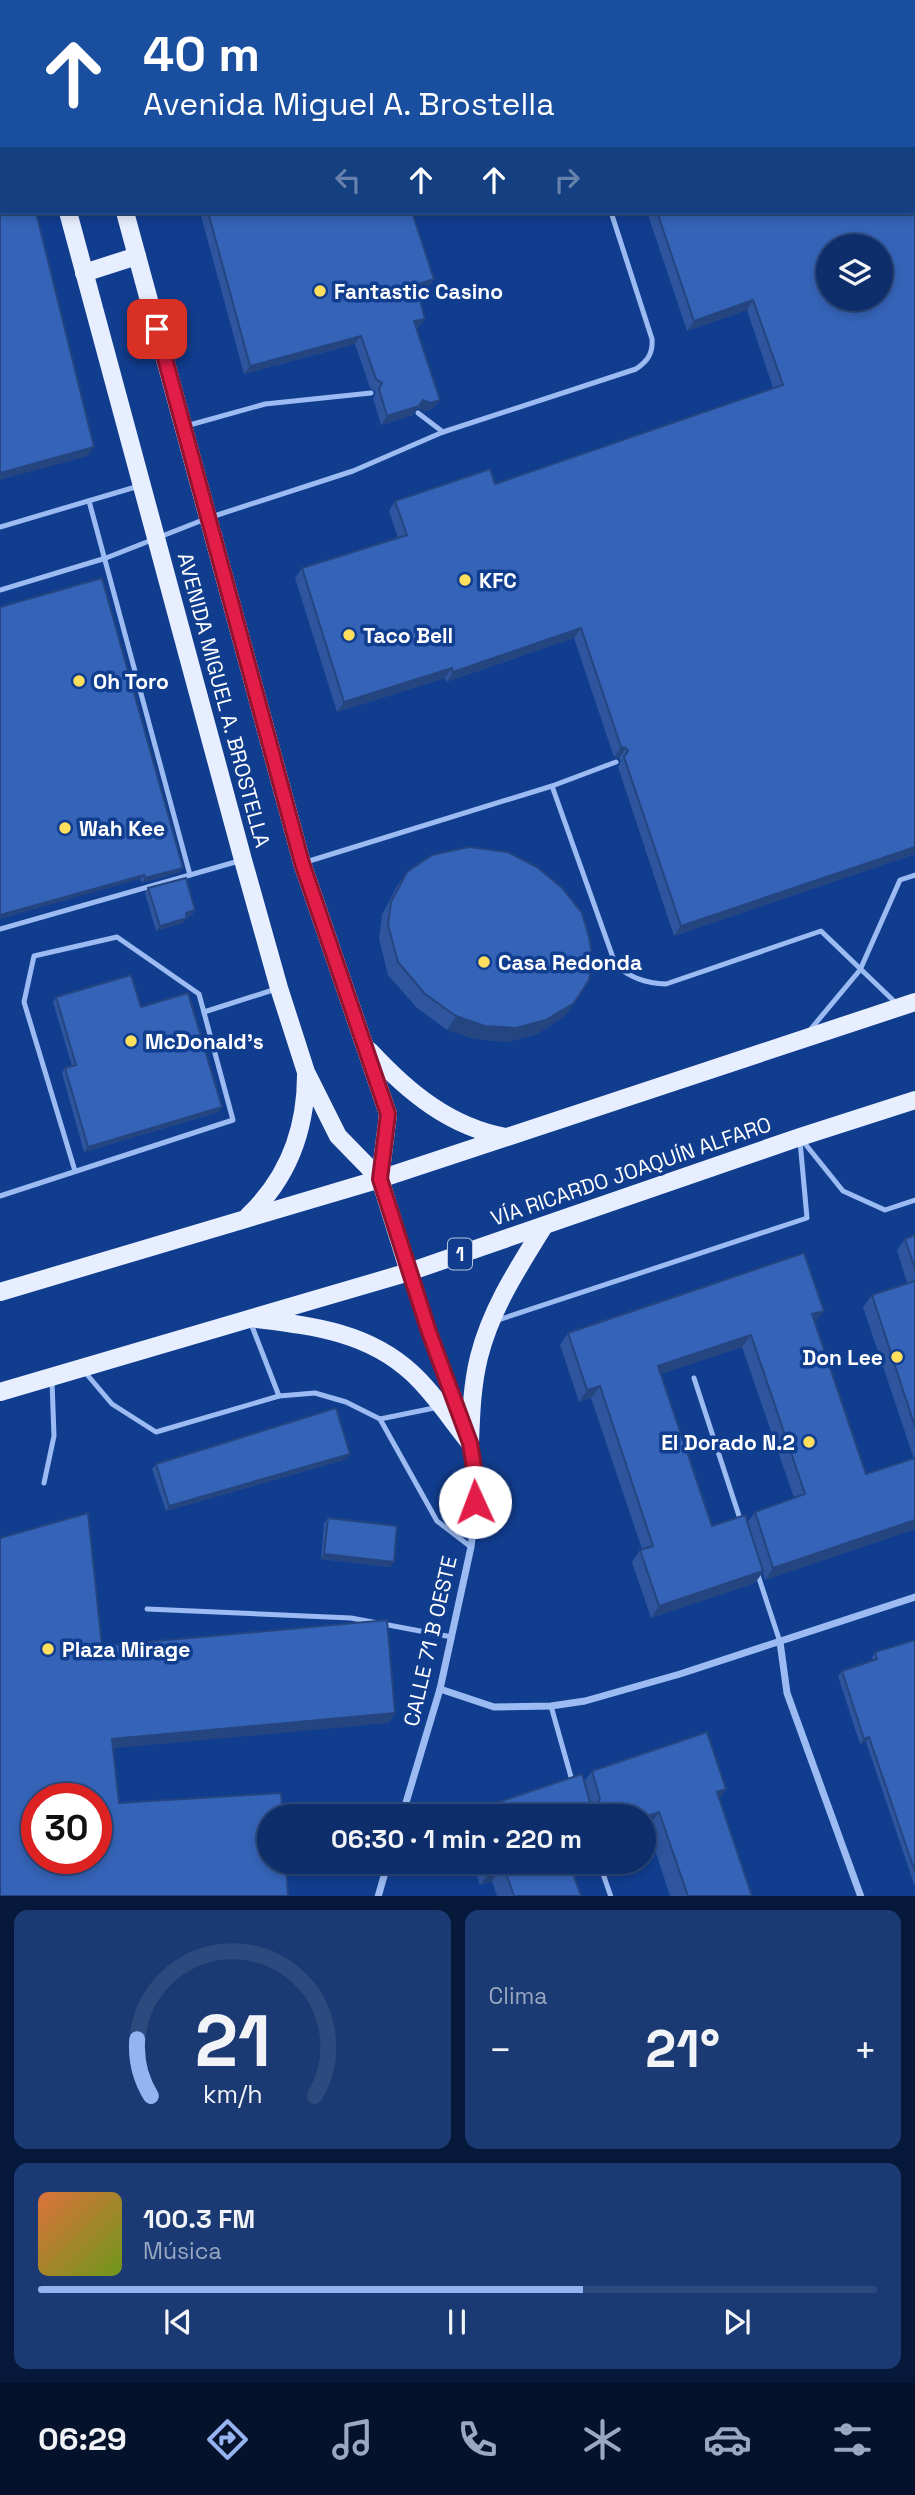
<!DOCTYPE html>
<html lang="es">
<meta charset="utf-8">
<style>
body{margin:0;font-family:"Space Grotesk",sans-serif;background:#1b3a73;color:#f1f3f6;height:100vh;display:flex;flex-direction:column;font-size:26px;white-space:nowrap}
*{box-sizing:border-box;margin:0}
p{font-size:23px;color:#9aa8c1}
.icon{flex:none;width:38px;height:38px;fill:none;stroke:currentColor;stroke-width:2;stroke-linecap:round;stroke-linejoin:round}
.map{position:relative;height:1896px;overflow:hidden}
.sheet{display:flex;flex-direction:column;gap:14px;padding:14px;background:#07193b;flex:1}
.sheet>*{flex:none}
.banner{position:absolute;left:0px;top:0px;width:915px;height:214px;box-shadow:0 4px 10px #0003,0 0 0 2px #2d4a7e;background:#1a4fa0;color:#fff;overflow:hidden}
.buttons{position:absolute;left:816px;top:234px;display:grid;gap:14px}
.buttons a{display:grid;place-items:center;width:77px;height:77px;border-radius:50%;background:#0d2e6b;box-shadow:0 4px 10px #0003,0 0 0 2px #2d4a7e;font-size:35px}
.speed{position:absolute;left:21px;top:1783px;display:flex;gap:14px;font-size:35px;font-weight:700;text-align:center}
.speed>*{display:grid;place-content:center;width:91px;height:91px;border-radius:50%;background:#0d2e6b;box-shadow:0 4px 10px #0003,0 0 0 2px #2d4a7e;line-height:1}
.speed .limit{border:10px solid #d22;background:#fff;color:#111}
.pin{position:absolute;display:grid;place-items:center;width:60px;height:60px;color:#fff;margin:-30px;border-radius:14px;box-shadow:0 4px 10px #0006}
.me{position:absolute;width:77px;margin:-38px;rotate:358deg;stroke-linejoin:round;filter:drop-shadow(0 0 5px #0008)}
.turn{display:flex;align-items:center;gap:24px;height:147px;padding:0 28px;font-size:32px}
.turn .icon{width:91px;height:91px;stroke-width:2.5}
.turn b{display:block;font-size:49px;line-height:60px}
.lanes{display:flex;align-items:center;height:66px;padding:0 28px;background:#0003;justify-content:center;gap:35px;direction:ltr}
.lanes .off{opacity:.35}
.big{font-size:52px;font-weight:700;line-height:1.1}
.sheet .tile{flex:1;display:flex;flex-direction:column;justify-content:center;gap:10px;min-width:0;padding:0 24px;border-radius:14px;background:#1b3a73}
.sheet .dial{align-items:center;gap:0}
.dial svg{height:182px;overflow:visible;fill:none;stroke:#2d4a7e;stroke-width:7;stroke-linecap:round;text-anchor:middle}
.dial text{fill:#f1f3f6;stroke:none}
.song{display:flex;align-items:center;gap:21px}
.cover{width:84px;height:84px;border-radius:10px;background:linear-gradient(135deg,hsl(20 70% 55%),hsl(80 70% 35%))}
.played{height:7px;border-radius:4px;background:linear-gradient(90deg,#95b2f1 65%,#2d4a7e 65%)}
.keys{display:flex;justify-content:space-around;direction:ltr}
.heat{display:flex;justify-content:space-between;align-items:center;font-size:38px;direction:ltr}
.sheet .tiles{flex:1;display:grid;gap:14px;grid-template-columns:1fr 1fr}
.tile:last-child{grid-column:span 2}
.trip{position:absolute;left:257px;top:1804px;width:399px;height:70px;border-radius:35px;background:#0d2e6b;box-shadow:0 4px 10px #0003,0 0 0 2px #2d4a7e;font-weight:700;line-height:70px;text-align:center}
.menu{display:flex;height:112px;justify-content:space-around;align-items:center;background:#05122b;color:#9aa8c1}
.menu .icon{width:49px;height:49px}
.menu .on{color:#95b2f1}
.menu b{font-size:32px;color:#f1f3f6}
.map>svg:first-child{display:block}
</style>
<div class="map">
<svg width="915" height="1897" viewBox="0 0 915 1897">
<rect width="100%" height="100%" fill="#113d8f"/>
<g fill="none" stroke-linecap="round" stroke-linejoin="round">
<g stroke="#9cbbf2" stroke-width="5">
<polyline points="541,0 542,2"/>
<polyline points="418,413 443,432"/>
<polyline points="186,426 265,404 371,393"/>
<polyline points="89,501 190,875"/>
<polyline points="0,527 139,486"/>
<path d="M0,590L106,558L208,518L353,471L443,432L636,369C648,361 653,353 652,339L611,212"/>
<path d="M552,786L616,966C632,978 645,983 666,984L821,931L897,1004"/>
<polyline points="306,862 552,786 616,762"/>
<polyline points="0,929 239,861"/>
<polyline points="204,1012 276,989"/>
<polyline points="810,1030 860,970 900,880 915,875"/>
<polyline points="802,1140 843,1191 885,1210 915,1200"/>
<polyline points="0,1196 233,1120 199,994 117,937 34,956 24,1002 75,1171"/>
<polyline points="498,1320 807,1218 800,1141"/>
<polyline points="250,1321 279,1396"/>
<polyline points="84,1371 112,1404 156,1432 279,1396 315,1393 346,1402 380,1419 439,1407"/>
<polyline points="694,1378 741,1522"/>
<polyline points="380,1419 437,1521 471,1547"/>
<polyline points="44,1483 54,1436 52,1381"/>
<polyline points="757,1572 780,1642"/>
<polyline points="147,1609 351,1618 452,1637"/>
<polyline points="551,1706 573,1784"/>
<polyline points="599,1862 611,1897"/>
</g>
<g stroke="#9cbbf2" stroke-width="7">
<polyline points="410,1274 461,1421"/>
<polyline points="780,1642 787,1693 861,1897"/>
<polyline points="440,1689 494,1707 551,1706 585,1701 680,1674 915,1597"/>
<path d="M402,1816L440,1689L471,1547C476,1511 477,1477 469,1442"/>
<polyline points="378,1897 388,1862"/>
</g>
<g stroke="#e7eeff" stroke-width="18">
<polyline points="11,0 12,2"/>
<polyline points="68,0 68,2"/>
<polyline points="68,212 243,860 279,988 306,1072 338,1136 380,1179"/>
<polyline points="125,212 302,863 388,1114 380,1179 409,1272"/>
<polyline points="84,273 137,256"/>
<path d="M370,1051C408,1092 450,1127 506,1137"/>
<path d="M248,1216C289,1177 306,1130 306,1075"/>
<polyline points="0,1292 380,1179 915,1002"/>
<path d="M257,1319C313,1326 368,1332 412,1373C434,1393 451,1420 470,1443"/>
<polyline points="0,1392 409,1272 800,1137 915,1100"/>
<path d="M470,1443C471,1415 472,1385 479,1357C491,1309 518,1268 544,1226"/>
</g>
</g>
<g fill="#2e559d" fill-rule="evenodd">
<polygon points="575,0 915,0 915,854 674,936 618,767 621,761 619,758 614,757 574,638 446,682 445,678 337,712 295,578 302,568 398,538 389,511 395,501 495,484 773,388 747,310 687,331 647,212 914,212 914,2 576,2"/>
<polygon points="200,212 412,212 428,288 418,291 419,327 416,328 434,408 424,411 417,408 413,415 381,425 373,398 376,392 370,388 355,344 244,374"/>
<polygon points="0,607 180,872 142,883"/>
<polygon points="407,872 565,1016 537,1034 507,1042 475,1039 447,1030 416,1007 388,975 379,939 382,915 397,886"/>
<polygon points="148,888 195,910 192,915 187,917 183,923 156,931 145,893"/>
<polygon points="56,997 141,1007 219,1112 84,1152 62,1073 65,1068 72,1066 53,1002"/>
<path d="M915,1235V1529L765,1580L763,1572L755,1583L651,1618L632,1562L640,1550L642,1549L591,1398L579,1402L560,1345L568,1333L815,1323L866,1474L914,1459L863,1307L872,1295L907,1283L897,1250L905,1239ZM742,1347L794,1498L755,1512L748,1522L712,1526L660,1374Z"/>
<polygon points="347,1459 166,1511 152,1469 156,1464"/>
<polygon points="328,1518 394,1562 390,1567 321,1559 324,1523"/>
<polygon points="915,1640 915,1887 866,1742 860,1744 838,1676 842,1671 873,1661 872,1657 875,1652"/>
<polygon points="592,1771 720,1799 752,1896 670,1896 648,1828 644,1829 644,1816 468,1816 472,1811 584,1782"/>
<polygon points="472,1862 569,1862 581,1896 497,1896 492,1881 480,1885"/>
</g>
<g fill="#254580">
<polygon points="434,279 428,288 410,293 416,285"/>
<polygon points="753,300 747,310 687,331 694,321"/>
<polygon points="425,319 419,327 408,330 414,321"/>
<polygon points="361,336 355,344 244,374 250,366"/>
<polygon points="423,400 440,400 434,408 424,411 417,408 413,415 381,425 387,416"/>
<polygon points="94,447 88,456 0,480 0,473"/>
<polygon points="581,628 574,638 446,682 453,672"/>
<polygon points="452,668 445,678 337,712 344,702"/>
<polygon points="621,747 626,748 619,758 614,757"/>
<polygon points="915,847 915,854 674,936 681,926"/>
<polygon points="183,868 180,872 142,883 145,878"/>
<polygon points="144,875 140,879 0,919 0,915"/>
<polygon points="195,910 192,915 182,918 186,913"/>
<polygon points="187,918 183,923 156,931 160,926"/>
<polygon points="574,1003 565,1016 537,1034 507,1042 475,1039 447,1030 456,1016"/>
<polygon points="222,1107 219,1112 84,1152 88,1147"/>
<polygon points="824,1311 815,1322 812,1314"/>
<polygon points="751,1335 742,1347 649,1378 658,1366"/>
<polygon points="600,1386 591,1398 579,1402 587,1390"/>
<polygon points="350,1454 347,1459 166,1511 169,1506"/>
<polygon points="915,1520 915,1529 765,1580 773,1568"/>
<polygon points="324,1554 394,1562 390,1567 321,1559"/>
<polygon points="763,1571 755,1583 651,1618 659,1606"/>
<polygon points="395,1713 389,1723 106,1749 112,1739"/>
<polygon points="869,1737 866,1742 860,1744 864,1739"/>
<polygon points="726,1789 715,1806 717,1792"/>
<polygon points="659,1812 648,1828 644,1829 644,1817"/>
<polygon points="503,1865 492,1881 480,1885 492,1869"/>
</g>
<g fill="#3563b7" stroke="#254580" stroke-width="2" fill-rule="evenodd">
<polygon points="137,0 343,0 344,2 137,2"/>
<path d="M585,0H915V847L681,926L624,757L628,751L626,748L621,747L581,628L453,672L452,668L344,702L302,568L407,535L395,501L490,469L495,484L783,385L753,300L694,321L657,212H914V2H586ZM828,247H880V299H828Z"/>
<polygon points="0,64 2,71 2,212 36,212 94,447 0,473"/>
<polygon points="208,212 412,212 434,279 416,285 425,319 414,321 440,400 430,403 423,400 419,406 387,416 379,389 382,383 376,379 361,336 250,366"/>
<polygon points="102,578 183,868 145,878 144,875 0,915 0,607"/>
<polygon points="469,847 507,852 537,867 562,888 582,913 589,937 593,961 589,980 574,1003 546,1020 516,1028 485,1026 456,1016 425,994 398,962 388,925 391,902 407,872 432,855"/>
<polygon points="186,878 195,910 186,913 187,918 160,926 148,888"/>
<polygon points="131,975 141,1007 188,993 222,1107 88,1147 65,1068 76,1065 56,997"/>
<polygon points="915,1235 915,1269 905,1239"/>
<polygon points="804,1253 824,1311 812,1314 866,1474 915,1458 915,1520 773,1568 755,1512 805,1494 751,1335 658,1366 712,1526 745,1515 763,1571 659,1606 640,1550 653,1546 600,1386 587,1390 568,1333"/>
<polygon points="915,1281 915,1427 872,1295"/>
<polygon points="336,1408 350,1454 169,1506 156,1464"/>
<path d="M88,1513L102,1646L387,1620L395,1713L112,1739L119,1803L281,1793L283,1816H270V1862H286L288,1896H0V1538ZM37,1799H96V1858H37Z"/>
<polygon points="328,1518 397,1526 394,1562 324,1554"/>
<polygon points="915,1640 915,1872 869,1737 864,1739 842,1671 877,1659 875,1652"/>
<polygon points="707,1732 726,1789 717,1792 752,1896 688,1896 659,1812 644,1817 474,1816 472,1811 582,1774 590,1802 597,1804 600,1799 592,1771"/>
<polygon points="490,1862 569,1862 581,1896 514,1896 503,1865 492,1869"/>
</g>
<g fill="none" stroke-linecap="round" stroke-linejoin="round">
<g stroke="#92132f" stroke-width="18">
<polyline id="route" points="157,329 302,863 388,1114 380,1179 429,1332 470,1443 476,1480 475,1502"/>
</g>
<use href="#route" stroke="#e11d48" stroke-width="12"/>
</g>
<g fill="#ffdf5d" stroke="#113d8f" stroke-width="2.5">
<circle cx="320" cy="291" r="7"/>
<circle cx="465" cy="580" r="7"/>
<circle cx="349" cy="635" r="7"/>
<circle cx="79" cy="681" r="7"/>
<circle cx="65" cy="828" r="7"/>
<circle cx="484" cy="962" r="7"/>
<circle cx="131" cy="1041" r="7"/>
<circle cx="897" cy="1357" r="7"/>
<circle cx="809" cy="1442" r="7"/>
<circle cx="48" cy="1649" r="7"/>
</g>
<g text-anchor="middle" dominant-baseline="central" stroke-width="7" stroke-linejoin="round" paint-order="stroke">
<rect fill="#113d8f" stroke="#b8c5dd" stroke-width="2" x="448" y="1238.5" width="24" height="31" rx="5"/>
<g font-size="19" font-weight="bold" fill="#fff">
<text x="460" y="1254">1</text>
</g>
<g font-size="21" font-weight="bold" fill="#fff" stroke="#113d8f" text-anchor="start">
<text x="334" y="291">Fantastic Casino</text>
<text x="479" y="580">KFC</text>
<text x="363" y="635">Taco Bell</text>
<text x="93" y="681">Oh Toro</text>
<text x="79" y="828">Wah Kee</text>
<text x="498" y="962">Casa Redonda</text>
<text x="145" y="1041">McDonald's</text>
<text x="883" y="1357" text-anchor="end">Don Lee</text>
<text x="795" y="1442" text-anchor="end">El Dorado N.2</text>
<text x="62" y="1649">Plaza Mirage</text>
</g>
<g font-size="21" fill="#fff" stroke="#113d8f">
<text transform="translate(224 700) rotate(75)">AVENIDA MIGUEL A. BROSTELLA</text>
<text transform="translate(631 1171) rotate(-19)">VÍA RICARDO JOAQUÍN ALFARO</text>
<text transform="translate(430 1641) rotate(-77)">CALLE 71 B OESTE</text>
</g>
</g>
</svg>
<div class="buttons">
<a><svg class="icon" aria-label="layers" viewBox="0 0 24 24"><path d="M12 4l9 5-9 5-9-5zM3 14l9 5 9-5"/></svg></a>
</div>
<div class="speed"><div class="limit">30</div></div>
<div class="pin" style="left:157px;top:329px;background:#d93025"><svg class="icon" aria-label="arrive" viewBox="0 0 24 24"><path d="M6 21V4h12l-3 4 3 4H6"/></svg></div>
<svg class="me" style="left:475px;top:1502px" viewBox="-20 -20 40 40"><circle r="19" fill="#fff"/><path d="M0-13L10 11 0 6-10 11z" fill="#e11d48"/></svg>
<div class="trip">06:30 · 1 min · 220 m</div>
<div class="banner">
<div class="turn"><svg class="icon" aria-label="ahead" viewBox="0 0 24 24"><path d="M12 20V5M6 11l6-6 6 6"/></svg><div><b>40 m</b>Avenida Miguel A. Brostella</div></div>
<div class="lanes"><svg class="icon off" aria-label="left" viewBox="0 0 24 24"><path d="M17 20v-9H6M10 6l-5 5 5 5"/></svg><svg class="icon" aria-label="ahead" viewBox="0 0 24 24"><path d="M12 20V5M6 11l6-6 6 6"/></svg><svg class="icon" aria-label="ahead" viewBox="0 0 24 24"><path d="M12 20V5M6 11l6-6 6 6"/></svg><svg class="icon off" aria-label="right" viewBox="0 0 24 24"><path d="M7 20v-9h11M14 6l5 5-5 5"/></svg></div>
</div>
</div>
<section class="sheet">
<div class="tiles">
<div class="tile dial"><svg viewBox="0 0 100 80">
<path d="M14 69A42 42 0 1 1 86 69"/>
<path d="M14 69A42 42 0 0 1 8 44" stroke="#95b2f1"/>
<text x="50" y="56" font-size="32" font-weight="700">21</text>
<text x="50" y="72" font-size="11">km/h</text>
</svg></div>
<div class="tile"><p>Clima</p>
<div class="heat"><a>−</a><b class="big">21°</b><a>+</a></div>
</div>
<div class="tile">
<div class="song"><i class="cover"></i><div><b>100.3 FM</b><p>Música</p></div></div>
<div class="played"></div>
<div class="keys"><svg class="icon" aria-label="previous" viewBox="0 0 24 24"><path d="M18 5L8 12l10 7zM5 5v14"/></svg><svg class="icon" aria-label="pause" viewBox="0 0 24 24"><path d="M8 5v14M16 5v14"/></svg><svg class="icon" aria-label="next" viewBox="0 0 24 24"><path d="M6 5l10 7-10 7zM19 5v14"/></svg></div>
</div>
</div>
</section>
<nav class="menu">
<b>06:29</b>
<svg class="icon on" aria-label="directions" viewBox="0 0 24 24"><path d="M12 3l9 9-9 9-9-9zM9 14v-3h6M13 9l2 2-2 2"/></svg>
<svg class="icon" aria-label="music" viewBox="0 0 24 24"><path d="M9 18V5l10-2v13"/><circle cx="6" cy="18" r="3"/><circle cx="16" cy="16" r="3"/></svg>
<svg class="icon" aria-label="phone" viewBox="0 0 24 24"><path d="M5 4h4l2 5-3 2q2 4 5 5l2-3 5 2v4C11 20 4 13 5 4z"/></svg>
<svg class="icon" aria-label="climate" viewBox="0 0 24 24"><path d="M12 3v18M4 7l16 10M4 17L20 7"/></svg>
<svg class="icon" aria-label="car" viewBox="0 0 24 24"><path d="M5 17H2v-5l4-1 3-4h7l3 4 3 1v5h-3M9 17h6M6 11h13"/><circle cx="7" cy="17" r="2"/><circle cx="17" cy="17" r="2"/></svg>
<svg class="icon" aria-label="filters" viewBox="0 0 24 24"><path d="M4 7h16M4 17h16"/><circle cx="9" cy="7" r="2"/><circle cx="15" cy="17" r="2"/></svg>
</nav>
